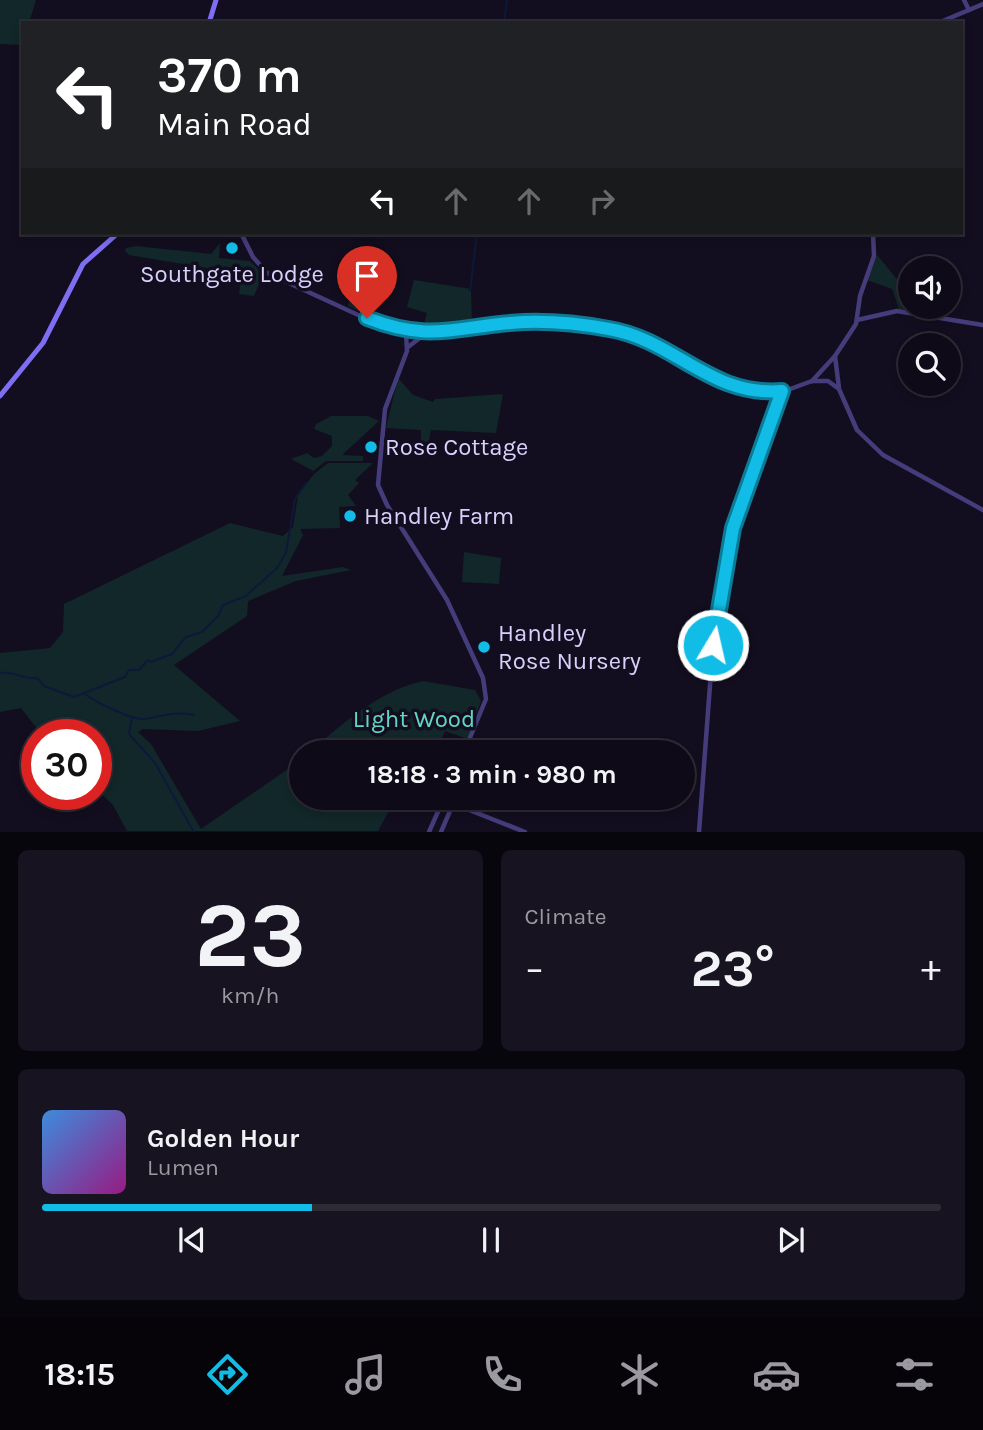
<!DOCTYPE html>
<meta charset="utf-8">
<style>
body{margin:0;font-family:Karla,sans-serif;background:#171320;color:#f1f3f6;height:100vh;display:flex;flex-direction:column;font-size:26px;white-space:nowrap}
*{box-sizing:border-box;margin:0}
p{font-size:23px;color:#9b9aa1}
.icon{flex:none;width:38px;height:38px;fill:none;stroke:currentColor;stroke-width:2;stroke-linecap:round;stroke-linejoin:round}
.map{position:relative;height:832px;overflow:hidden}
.drawer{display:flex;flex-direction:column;gap:18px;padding:18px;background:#08060d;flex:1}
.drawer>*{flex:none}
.guide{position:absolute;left:21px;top:21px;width:942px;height:214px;border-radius:0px;box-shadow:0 4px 10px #0003,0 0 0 2px #2e2b36;background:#202124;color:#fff;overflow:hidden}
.buttons{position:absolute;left:898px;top:256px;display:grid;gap:14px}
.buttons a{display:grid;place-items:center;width:63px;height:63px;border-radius:50%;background:#0e0a17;box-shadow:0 4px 10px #0003,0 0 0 2px #2e2b36;font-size:35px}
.speed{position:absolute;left:21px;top:719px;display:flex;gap:14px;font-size:35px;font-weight:700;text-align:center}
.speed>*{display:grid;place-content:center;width:91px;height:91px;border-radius:50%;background:#0e0a17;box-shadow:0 4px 10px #0003,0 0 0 2px #2e2b36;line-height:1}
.speed .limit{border:10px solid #d22;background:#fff;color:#111}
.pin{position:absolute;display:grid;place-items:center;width:60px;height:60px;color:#fff;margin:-72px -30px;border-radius:50% 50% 50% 0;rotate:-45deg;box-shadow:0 0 7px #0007}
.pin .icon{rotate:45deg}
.me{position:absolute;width:77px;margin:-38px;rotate:9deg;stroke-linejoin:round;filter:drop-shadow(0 0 5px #0008)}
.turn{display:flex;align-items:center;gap:24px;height:147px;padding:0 21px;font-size:32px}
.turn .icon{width:91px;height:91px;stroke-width:2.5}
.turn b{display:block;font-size:49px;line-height:60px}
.lanes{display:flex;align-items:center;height:66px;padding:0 21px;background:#0003;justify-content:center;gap:35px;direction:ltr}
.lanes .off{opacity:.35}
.big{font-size:52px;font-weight:700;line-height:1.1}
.drawer .widget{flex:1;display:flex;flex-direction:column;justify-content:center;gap:10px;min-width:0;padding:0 24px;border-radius:10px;background:#171320}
.drawer .dial{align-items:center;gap:0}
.dial b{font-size:91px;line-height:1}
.song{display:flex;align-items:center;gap:21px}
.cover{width:84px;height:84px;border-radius:10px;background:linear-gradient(135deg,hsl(210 70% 55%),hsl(310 70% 35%))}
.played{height:7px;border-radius:4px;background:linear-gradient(90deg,#11bde7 30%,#2e2b36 30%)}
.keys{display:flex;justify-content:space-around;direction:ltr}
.heat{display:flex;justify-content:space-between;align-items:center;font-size:38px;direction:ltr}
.drawer .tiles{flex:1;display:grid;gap:18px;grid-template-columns:1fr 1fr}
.widget:last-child{grid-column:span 2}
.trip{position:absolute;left:289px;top:740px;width:406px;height:70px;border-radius:35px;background:#0e0a17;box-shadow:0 4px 10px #0003,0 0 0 2px #2e2b36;font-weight:700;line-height:70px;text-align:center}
.tab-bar{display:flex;height:112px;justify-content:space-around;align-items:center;background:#060409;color:#9b9aa1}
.tab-bar .icon{width:49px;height:49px}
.tab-bar .active{color:#11bde7}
.tab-bar b{font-size:32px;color:#f1f3f6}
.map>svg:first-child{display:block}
</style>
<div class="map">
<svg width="983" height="832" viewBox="0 0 983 832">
<rect width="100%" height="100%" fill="#130e1f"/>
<g fill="#122729">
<polygon points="0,0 36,0 29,23 23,23 23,45 0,44"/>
<polygon points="220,243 219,258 250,261 263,274 254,296 239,294 241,278 237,273 129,255 125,251 126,248 136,246 211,254"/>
<polygon points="360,254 378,256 362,313 348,306"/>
<polygon points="877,255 910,295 910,306 919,306 922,311 899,309 892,289 867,280"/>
<polygon points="414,280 471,289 472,326 423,328 427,313 407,307"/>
<polygon points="398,378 413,395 433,402 435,399 503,394 496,433 431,430 426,457 421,456 421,430 386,428"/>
<polygon points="331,416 368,416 379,421 342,455 363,456 363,461 326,461 313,471 291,459 307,453 314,458 322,456 332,446 332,436 314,429 316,424"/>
<polygon points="328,463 373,463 355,480 359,483 348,495 356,506 339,507 340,528 300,529 303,535 282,576 343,567 351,570 296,581 248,601 247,616 174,665 240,721 198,731 143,729 138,732 151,744 201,829 301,760 301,798 396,798 378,831 127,831 113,805 96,789 96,735 42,735 21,708 0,712 0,653 50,648 63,632 64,604 230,523 283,536 293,527 298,495 314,474"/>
<polygon points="464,552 501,558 499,584 462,582"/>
<path d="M423,681L475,690L481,701L468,739L445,731L436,752H309C343,724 378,691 423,681Z"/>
</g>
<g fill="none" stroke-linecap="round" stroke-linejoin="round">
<g stroke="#0d193a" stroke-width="2">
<polyline points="504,23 507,0"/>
<polyline points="470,291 477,233"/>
<path d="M0,673C15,671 24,680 37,678L44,686L74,697L125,677L129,670H139L148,660L151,662L172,654L186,637L202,632L218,616L223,605L246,596L277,568L286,553L295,499L306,483"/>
<path d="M85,694C95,702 134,721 145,719C163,716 174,711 194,715"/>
<polyline points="132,717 129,734 155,763 194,832"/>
</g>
<g stroke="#453d7b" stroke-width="4.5">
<polyline points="964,0 969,10"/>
<polyline points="938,23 983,4"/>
<polyline points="241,233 253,257 267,273 367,319 405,332 438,333 524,322 575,324 636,334 713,379 737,388 782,392 812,381 828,381 839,389 857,430 883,455 983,510"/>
<polyline points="857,320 897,311 983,325"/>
<polyline points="406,333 407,351 385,409 378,485 387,505 447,600 483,678 486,699 464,752"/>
<polyline points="408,347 425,334"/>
<polyline points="835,356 839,388"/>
<polyline points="812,381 835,356 856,324 860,296 874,256 873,233"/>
<polyline points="444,800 525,832"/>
<polyline points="429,832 444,798"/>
<polyline points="441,832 453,804"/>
<polyline points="699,832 713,645 733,528 782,392"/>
</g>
<g stroke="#7e6ef4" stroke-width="5">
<polyline points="209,23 216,0"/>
<polyline points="0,396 43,343 83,264 118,233"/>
</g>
</g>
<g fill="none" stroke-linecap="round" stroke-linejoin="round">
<g stroke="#0b7b96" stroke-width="18">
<path id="route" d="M367,318C433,344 459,325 524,322C552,321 582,324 609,329C675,340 710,397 782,391L733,528L713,645"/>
</g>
<use href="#route" stroke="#11bde7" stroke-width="12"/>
</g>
<g fill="#11bde7" stroke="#130e1f" stroke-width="2.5">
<circle cx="232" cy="248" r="7"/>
<circle cx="371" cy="447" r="7"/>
<circle cx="350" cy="516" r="7"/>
<circle cx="484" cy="647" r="7"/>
</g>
<g text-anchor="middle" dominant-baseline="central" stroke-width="7" stroke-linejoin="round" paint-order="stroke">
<g font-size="24" fill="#d9d0fc" stroke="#130e1f" text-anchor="start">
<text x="232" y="274" text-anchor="middle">Southgate Lodge</text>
<text x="385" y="447">Rose Cottage</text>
<text x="364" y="516">Handley Farm</text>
<text x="498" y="633">Handley<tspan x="498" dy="28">Rose Nursery</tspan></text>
</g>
<g font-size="24" fill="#62d6c4" stroke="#130e1f">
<text x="414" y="719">Light Wood</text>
</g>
</g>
</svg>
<div class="buttons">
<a><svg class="icon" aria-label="sound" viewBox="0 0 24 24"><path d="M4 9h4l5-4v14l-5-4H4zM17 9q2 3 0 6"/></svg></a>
<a><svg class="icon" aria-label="search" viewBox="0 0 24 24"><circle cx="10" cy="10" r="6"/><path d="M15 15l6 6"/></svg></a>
</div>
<div class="speed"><div class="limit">30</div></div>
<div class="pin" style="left:367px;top:318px;background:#d93025"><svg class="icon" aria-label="arrive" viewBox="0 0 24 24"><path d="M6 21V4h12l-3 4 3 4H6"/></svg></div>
<svg class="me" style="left:713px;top:645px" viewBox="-20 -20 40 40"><circle r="17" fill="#11bde7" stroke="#fff" stroke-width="3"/><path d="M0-11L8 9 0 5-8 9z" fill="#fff"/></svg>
<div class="trip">18:18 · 3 min · 980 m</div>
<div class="guide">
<div class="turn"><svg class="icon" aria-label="left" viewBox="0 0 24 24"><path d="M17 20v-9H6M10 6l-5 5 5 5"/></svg><div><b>370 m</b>Main Road</div></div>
<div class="lanes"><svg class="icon" aria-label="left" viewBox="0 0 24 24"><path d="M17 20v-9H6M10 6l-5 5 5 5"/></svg><svg class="icon off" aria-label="ahead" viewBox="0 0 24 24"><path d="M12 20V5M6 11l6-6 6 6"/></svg><svg class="icon off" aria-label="ahead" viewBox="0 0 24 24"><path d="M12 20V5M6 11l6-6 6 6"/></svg><svg class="icon off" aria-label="right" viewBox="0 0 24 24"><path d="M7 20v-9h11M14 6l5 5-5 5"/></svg></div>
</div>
</div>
<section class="drawer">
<div class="tiles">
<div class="widget dial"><b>23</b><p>km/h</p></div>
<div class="widget"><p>Climate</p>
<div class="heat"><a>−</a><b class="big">23°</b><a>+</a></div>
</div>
<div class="widget">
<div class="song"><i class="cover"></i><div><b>Golden Hour</b><p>Lumen</p></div></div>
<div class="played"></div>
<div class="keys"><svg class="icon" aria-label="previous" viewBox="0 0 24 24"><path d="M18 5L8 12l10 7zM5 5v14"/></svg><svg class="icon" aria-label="pause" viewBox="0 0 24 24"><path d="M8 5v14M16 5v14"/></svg><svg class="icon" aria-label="next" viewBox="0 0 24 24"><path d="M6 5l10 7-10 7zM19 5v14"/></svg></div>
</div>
</div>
</section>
<nav class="tab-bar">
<b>18:15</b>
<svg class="icon active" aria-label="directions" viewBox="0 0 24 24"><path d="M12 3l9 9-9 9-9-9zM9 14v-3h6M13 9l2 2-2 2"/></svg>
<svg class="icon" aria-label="music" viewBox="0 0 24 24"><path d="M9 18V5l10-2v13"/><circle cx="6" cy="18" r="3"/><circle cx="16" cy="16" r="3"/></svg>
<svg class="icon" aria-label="phone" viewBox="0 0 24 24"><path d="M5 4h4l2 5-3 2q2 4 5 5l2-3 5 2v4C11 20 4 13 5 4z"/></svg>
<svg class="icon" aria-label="climate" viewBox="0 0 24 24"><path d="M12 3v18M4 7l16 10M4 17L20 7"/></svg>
<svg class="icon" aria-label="car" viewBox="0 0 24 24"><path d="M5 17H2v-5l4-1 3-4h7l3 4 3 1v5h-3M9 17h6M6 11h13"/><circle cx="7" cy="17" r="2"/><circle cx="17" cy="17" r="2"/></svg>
<svg class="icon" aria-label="filters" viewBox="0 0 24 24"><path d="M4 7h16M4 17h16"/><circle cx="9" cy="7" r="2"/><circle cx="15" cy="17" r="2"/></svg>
</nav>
